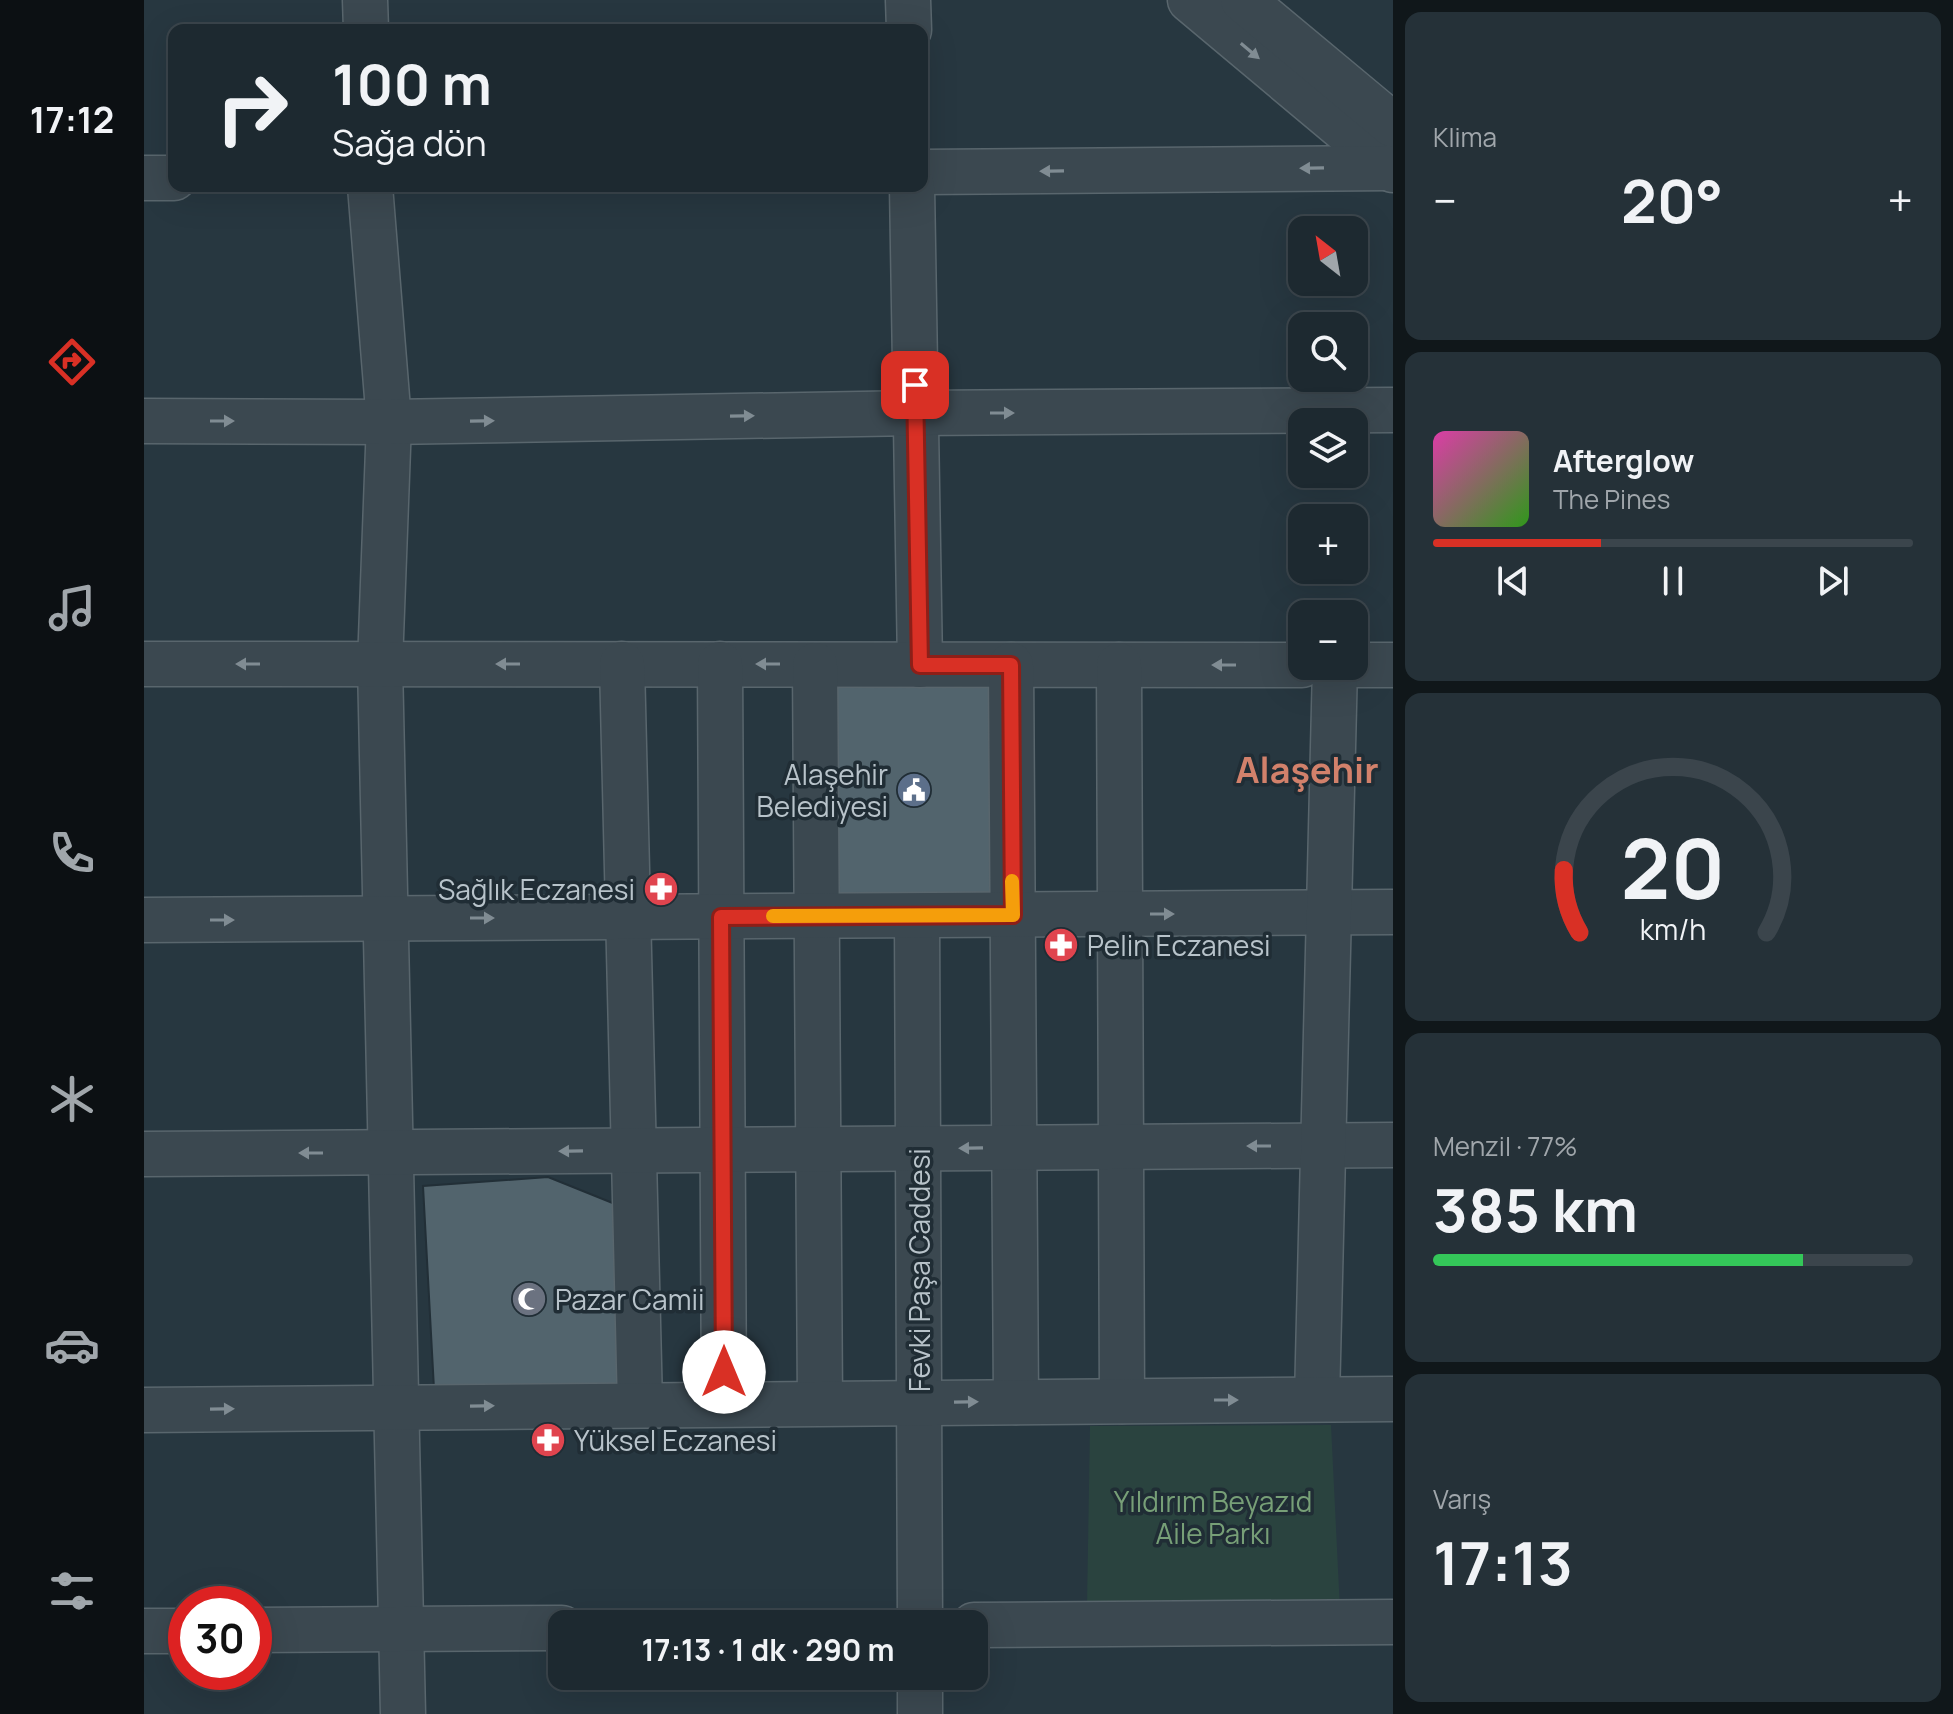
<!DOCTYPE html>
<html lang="tr">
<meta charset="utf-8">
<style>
body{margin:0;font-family:Manrope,sans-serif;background:#253138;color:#f1f3f6;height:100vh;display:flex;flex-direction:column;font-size:30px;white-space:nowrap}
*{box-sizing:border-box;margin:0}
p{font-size:26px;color:#a0a6ab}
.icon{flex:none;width:44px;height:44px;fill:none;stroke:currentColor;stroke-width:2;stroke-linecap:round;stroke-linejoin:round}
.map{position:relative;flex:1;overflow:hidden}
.details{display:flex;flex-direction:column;gap:12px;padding:12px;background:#10171a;width:560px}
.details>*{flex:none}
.banner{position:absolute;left:24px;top:24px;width:760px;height:168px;border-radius:16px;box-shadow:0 8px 32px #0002,0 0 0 2px #3b454c;background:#1d2930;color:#f1f3f6;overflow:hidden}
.needle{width:52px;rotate:329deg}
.controls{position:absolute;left:1144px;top:216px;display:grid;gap:16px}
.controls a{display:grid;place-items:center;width:80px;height:80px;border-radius:16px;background:#1d2930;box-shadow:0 8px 32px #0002,0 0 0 2px #3b454c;font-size:40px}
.speed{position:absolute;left:24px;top:1586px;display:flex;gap:16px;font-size:40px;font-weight:700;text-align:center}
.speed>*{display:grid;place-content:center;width:104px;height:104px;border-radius:50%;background:#1d2930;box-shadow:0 8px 32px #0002,0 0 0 2px #3b454c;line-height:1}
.speed .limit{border:12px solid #d22;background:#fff;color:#111}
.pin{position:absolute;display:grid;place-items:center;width:68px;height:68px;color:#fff;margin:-34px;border-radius:16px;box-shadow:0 4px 12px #0006}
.me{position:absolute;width:88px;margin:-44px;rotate:0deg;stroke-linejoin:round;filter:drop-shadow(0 0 6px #0008)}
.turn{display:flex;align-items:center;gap:28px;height:168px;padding:0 32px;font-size:36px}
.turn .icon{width:104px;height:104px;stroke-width:2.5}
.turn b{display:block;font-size:56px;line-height:68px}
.big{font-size:60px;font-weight:700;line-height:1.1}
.details .widget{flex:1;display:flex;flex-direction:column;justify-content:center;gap:12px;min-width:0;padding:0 28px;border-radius:16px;background:#253138}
.details .dial{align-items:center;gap:0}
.dial svg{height:208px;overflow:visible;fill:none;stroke:#3b454c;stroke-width:7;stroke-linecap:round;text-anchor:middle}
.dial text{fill:#f1f3f6;stroke:none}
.song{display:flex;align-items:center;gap:24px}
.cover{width:96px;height:96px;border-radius:12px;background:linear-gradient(135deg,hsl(320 70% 55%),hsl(110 70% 35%))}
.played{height:8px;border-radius:4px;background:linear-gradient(90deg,#d93025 35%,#3b454c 35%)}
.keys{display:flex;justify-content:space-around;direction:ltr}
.heat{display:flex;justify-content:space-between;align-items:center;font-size:44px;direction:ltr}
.charge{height:12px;border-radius:6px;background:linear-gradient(90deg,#34c759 77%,#3b454c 0)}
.trip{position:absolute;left:404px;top:1610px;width:440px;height:80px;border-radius:16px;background:#1d2930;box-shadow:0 8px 32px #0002,0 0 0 2px #3b454c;font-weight:700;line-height:80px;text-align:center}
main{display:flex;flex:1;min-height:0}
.tab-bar{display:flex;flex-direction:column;width:144px;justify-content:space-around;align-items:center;background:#0c1013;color:#a0a6ab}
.tab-bar .icon{width:56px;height:56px}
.tab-bar .active{color:#d93025}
.tab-bar b{font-size:36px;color:#f1f3f6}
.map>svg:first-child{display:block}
</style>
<main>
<nav class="tab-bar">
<b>17:12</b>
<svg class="icon active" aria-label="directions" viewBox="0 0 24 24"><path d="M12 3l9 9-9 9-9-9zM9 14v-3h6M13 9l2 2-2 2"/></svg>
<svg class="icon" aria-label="music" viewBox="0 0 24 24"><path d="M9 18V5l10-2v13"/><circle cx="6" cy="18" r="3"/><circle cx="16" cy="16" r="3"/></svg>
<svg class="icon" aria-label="phone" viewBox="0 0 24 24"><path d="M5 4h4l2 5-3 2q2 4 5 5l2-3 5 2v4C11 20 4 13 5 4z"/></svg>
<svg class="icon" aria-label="climate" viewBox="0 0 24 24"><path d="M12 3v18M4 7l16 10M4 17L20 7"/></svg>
<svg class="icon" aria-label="car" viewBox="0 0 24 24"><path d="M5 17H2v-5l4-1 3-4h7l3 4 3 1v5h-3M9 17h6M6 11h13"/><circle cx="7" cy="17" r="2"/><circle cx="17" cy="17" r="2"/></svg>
<svg class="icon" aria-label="filters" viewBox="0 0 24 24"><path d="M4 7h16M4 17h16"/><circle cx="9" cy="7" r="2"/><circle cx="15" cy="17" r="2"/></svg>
</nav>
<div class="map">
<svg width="1249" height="1714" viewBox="0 0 1249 1714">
<rect width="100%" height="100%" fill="#273740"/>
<polygon fill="#2a433f" points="1187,1425 1196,1610 943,1605 946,1426"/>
<g fill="#52646d" stroke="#222f37" stroke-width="2">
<polygon points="680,673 861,673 861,907 679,907"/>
<polygon points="404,1177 486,1210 483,1392 290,1389 279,1186"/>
</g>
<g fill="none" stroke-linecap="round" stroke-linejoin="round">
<g stroke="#59666d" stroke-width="47">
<g id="minor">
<polyline points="221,0 222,30"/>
<polyline points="764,0 765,30"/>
<polyline points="1046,0 1249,170"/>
<polyline points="1099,0 1249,125"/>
<polyline points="778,172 1246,168"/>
<polyline points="0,178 30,178"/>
<polyline points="226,186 245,422 236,664 259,1714"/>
<polyline points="768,186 776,665"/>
<polyline points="0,421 245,422 772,413 1249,410"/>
<polyline points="0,664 1158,665"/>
<polyline points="478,664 496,1405"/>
<polyline points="576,664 580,1404"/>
<polyline points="671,665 676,1403"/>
<polyline points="867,665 872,1402"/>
<polyline points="975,665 978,1401"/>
<polyline points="1210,665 1249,665"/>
<polyline points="773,916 776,1624"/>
<polyline points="0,920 1249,912"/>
<polyline points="0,1154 1249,1145"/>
<polyline points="1173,1399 1191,666"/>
<polyline points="0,1410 1249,1399"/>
<polyline points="830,1625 1249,1622"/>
<polyline points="110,1630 418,1628"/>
<polyline points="0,1631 42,1631"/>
<polyline points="776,1676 776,1714"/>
</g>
</g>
<use href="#minor" stroke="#3b4850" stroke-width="44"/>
</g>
<defs><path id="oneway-solid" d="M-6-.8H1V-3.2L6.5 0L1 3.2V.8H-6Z" transform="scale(2)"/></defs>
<g fill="#808c93">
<use href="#oneway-solid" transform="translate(1106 51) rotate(40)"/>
<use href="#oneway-solid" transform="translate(1168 168) rotate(179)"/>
<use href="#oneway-solid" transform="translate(908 171) rotate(179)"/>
<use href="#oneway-solid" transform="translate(858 413)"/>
<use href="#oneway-solid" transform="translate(598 416) rotate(-1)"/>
<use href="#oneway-solid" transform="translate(78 421)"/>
<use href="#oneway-solid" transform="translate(338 421) rotate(-1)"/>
<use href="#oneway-solid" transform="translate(104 664) rotate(-180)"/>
<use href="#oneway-solid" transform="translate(364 664) rotate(-180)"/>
<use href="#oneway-solid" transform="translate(624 664) rotate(-180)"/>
<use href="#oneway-solid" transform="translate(1080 665) rotate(-180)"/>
<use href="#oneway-solid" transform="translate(1018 914)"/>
<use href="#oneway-solid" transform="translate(338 918)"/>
<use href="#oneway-solid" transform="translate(78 920)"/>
<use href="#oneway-solid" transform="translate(1115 1146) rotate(180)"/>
<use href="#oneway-solid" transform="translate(827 1148) rotate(179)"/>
<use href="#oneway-solid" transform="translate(427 1151) rotate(179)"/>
<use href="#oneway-solid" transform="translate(167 1153) rotate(180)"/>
<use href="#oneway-solid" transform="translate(1082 1400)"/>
<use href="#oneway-solid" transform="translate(822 1402) rotate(-1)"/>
<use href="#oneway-solid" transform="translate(338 1406) rotate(-1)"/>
<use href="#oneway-solid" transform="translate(78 1409) rotate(-1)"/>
</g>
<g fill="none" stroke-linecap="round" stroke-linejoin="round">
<g stroke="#8d1f18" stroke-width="20">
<polyline id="route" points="580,1372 577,917 869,915 867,665 776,665 771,385"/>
</g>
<use href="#route" stroke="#d93025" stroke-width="14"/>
<polyline stroke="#f59e0b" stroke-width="14" points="629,916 869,915 868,881"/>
</g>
<defs>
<g id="civic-disc" transform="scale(1.8)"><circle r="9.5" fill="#5c6f8a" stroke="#202d35"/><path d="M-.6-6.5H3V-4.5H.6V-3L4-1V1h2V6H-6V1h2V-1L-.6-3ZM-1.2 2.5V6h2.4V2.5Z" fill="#fff"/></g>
<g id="pharmacy-disc" transform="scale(1.8)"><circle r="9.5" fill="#e0444e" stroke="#202d35"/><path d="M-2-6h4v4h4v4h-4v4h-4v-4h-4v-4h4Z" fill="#fff"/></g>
<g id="mosque-disc" transform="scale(1.8)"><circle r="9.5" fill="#6b7280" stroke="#202d35"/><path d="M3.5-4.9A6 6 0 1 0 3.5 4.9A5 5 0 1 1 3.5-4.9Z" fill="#fff"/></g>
</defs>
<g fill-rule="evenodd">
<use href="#civic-disc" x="770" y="790"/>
<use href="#pharmacy-disc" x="517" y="889"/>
<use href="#pharmacy-disc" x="917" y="945"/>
<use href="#mosque-disc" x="385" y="1299"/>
<use href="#pharmacy-disc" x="404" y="1440"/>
</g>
<g text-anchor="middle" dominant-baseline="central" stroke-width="7" stroke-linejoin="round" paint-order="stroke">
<g font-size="28" fill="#b8c3ca" stroke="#202d35" text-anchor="start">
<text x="744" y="774" text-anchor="end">Alaşehir<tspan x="744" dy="32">Belediyesi</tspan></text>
<text x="491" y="889" text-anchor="end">Sağlık Eczanesi</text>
<text x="943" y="945">Pelin Eczanesi</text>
<text x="411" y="1299">Pazar Camii</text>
<text x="430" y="1440">Yüksel Eczanesi</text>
</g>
<g font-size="28" fill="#b8c3ca" stroke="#202d35">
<text transform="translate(775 1270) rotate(-90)">Fevki Paşa Caddesi</text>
</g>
<g font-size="28" fill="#779f77" stroke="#202d35">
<text x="1069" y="1501">Yıldırım Beyazıd<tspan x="1069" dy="32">Aile Parkı</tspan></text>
</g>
<g font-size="36" font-weight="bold" fill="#d2816b" stroke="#202d35">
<text x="1163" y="769">Alaşehir</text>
</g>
</g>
</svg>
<div class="controls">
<a><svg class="needle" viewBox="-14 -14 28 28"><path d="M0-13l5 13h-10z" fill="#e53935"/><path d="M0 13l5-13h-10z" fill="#a0a6ab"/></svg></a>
<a><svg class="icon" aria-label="search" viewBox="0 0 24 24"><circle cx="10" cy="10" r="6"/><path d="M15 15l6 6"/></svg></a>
<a><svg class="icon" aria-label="layers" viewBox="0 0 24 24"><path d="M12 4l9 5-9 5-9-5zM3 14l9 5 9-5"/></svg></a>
<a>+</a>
<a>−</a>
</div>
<div class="speed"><div class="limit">30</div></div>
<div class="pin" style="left:771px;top:385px;background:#d93025"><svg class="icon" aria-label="arrive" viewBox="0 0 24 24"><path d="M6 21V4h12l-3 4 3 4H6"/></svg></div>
<svg class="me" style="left:580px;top:1372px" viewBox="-20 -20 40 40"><circle r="19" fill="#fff"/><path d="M0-13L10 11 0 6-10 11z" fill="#d93025"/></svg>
<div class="trip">17:13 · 1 dk · 290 m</div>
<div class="banner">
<div class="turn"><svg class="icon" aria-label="right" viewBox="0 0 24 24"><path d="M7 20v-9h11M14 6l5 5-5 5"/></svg><div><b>100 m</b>Sağa dön</div></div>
</div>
</div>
<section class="details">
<div class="widget"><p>Klima</p>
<div class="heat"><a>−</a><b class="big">20°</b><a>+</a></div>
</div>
<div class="widget">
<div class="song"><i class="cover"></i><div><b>Afterglow</b><p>The Pines</p></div></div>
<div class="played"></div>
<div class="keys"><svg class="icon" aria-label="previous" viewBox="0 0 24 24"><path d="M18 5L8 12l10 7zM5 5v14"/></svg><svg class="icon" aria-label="pause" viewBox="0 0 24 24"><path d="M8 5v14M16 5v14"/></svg><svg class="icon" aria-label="next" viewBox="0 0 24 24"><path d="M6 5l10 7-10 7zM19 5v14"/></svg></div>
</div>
<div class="widget dial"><svg viewBox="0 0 100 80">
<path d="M14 69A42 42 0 1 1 86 69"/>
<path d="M14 69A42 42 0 0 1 8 45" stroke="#d93025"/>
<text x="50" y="56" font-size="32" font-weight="700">20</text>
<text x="50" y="72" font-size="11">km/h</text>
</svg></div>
<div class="widget"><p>Menzil · 77%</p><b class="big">385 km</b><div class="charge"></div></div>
<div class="widget"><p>Varış</p><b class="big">17:13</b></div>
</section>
</main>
